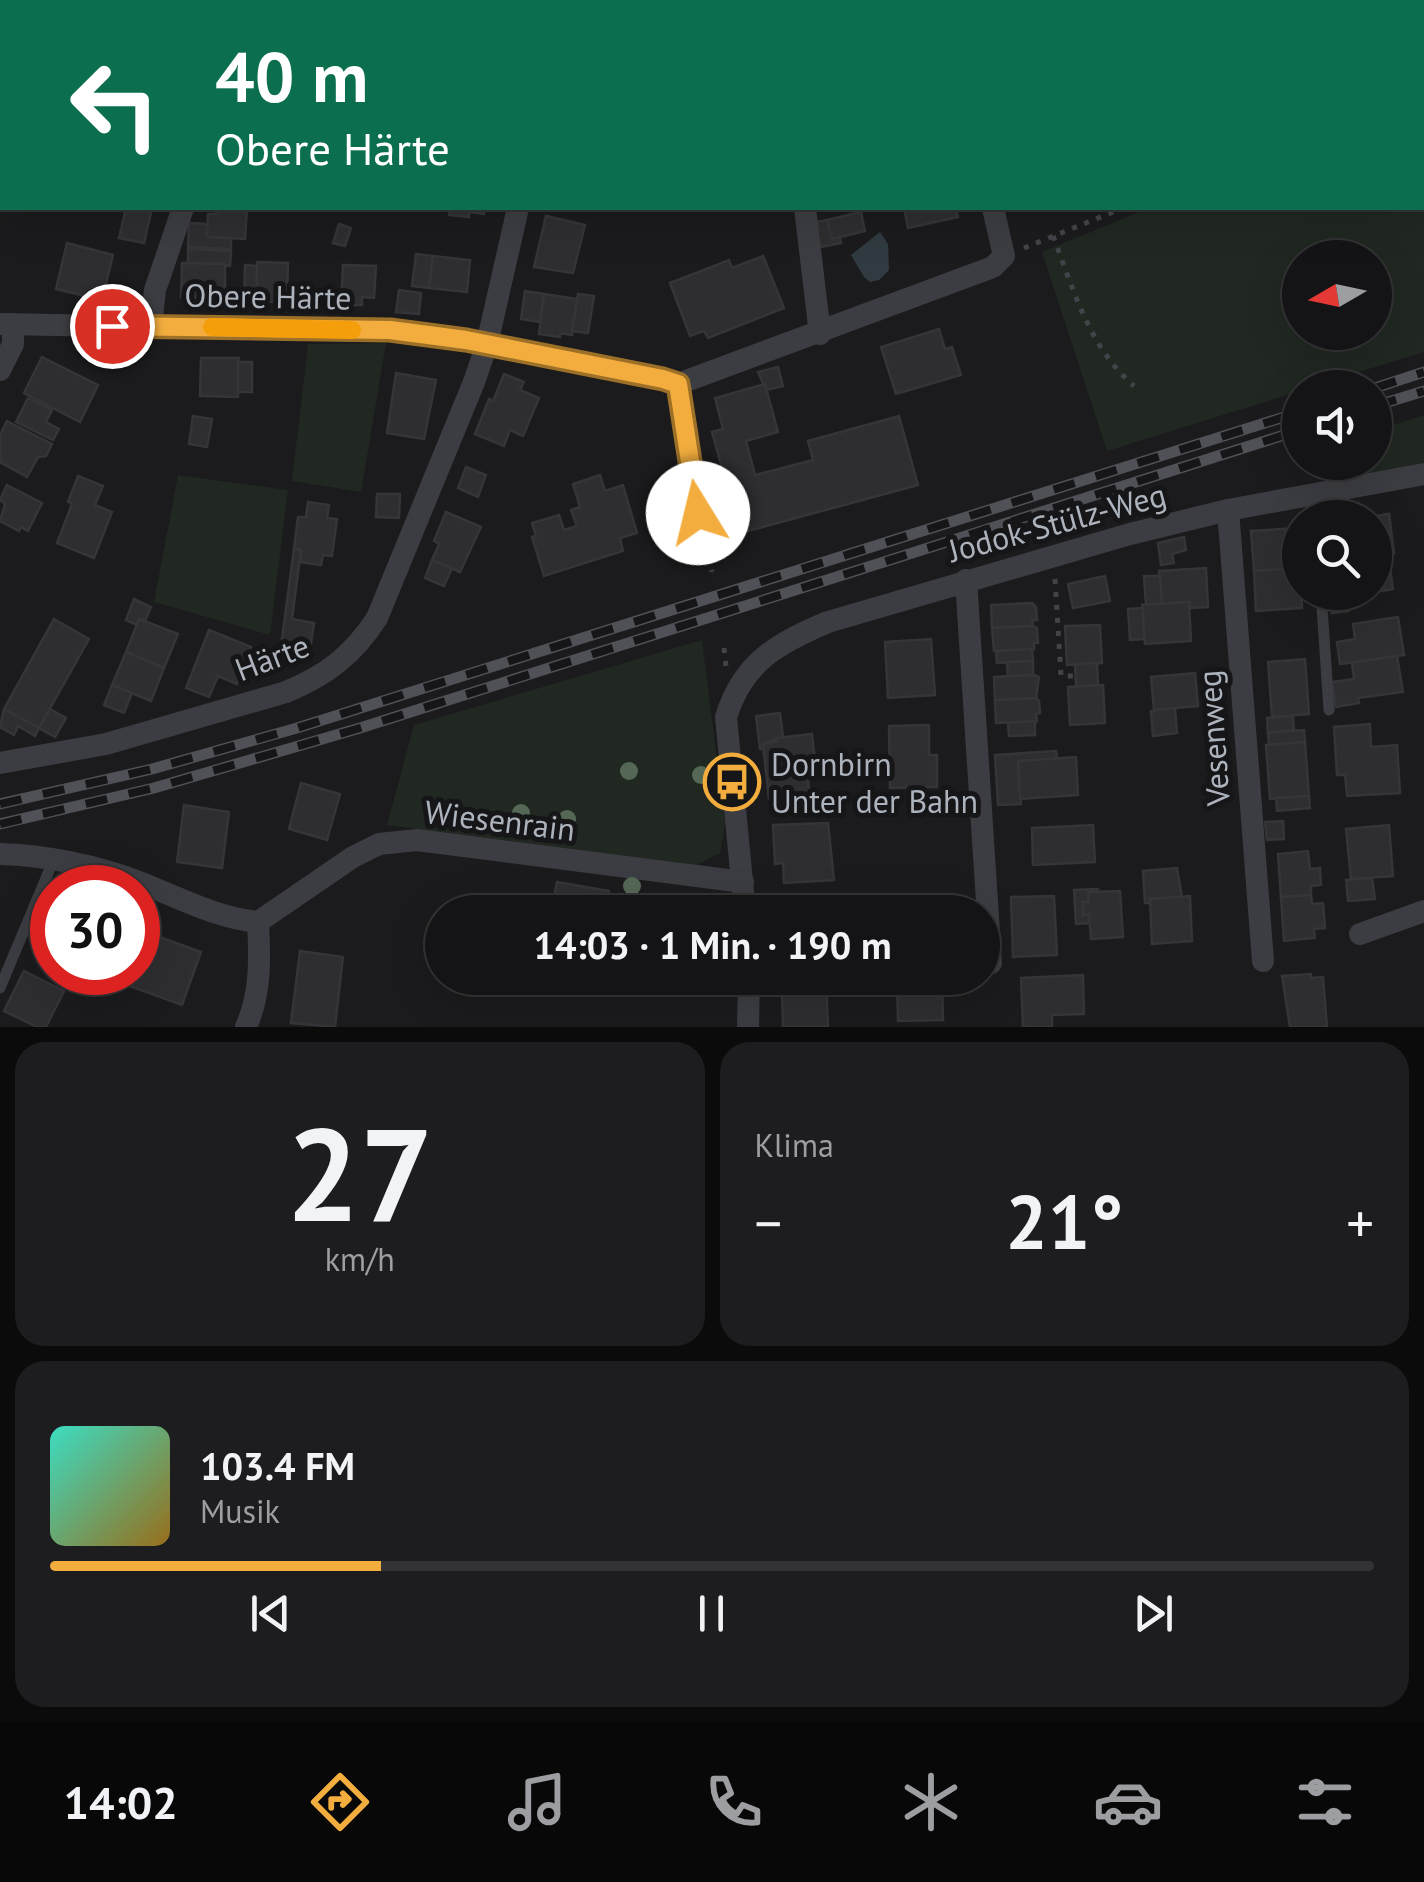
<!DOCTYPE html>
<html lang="de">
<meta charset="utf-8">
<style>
body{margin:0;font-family:"PT Sans",sans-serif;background:#1d1d1f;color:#f1f3f6;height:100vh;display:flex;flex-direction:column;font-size:38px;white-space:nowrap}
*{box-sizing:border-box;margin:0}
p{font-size:32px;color:#9d9ea1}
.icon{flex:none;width:55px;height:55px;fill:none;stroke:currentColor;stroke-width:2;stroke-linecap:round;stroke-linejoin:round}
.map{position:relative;height:1027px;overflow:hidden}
.panel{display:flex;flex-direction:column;gap:15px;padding:15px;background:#0b0b0c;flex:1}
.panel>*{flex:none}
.guide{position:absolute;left:0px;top:0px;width:1425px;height:210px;box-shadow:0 10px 40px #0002,0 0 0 2px #333335;background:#0b6e4f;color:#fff;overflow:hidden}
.needle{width:65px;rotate:261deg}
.controls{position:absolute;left:1282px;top:240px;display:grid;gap:20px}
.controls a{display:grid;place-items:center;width:110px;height:110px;border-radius:50%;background:#141416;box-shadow:0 10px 40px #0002,0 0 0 2px #333335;font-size:50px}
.speed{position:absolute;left:30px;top:865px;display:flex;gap:20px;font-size:50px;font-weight:700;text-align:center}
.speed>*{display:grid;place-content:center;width:130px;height:130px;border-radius:50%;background:#141416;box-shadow:0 10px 40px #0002,0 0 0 2px #333335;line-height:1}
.speed .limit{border:15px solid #d22;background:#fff;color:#111}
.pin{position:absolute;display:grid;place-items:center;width:85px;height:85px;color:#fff;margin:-42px;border:5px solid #fff;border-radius:50%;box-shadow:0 2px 10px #0007}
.me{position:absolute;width:110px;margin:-55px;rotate:351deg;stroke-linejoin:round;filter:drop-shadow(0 0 8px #0008)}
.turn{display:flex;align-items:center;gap:35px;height:210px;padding:0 50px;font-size:45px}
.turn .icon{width:130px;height:130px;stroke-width:2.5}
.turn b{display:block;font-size:70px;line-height:85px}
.big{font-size:75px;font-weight:700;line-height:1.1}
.panel .card{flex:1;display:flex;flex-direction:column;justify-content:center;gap:15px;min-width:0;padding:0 35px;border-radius:30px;background:#1d1d1f}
.panel .dial{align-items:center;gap:0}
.dial b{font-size:130px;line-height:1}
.song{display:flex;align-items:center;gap:30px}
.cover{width:120px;height:120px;border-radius:15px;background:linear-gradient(135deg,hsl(170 70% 55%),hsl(40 70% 35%))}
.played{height:10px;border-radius:5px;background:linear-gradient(90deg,#f2ad3e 25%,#333335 25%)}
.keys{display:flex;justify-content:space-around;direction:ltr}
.heat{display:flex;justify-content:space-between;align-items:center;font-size:55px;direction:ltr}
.panel .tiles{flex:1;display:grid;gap:15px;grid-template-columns:1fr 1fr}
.card:last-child{grid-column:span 2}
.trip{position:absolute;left:425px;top:895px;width:575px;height:100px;border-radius:50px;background:#141416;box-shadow:0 10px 40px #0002,0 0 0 2px #333335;font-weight:700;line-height:100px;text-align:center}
.tabs{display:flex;height:160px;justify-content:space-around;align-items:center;background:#080809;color:#9d9ea1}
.tabs .icon{width:70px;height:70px}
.tabs .on{color:#f2ad3e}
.tabs b{font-size:45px;color:#f1f3f6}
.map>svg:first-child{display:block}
</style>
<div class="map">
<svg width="1424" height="1027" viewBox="0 0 1424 1027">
<rect width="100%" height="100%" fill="#1b1b1d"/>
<g fill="#202821" fill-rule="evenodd">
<path d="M1055,0H1424V352L1310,387L1300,388V391L1107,451L1042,252L1149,208H1422V2ZM1300,258H1375V332H1300Z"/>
<polygon points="386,343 361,492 292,481 308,344"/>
<polygon points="1424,415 1424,463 1329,480 1325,463 1375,462 1375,431"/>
<polygon points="178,475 288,490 270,635 154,602"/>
<polygon points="702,640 725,825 720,853 696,865 387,825 414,725"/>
</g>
<polygon fill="#303b41" points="880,232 888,244 889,270 879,280 870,282 864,277 851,255"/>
<g fill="#2e2e31" stroke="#353539" stroke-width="2.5">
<polygon points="126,208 152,208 144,243 119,238"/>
<polygon points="216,208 247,208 245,239 207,237 208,214 216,214"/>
<polygon points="450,208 485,208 484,214 469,212 469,217 449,215"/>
<polygon points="904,208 956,208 958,217 908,228"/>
<polygon points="861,212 865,231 832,239 827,220"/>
<polygon points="546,216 585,225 573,273 534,267"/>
<polygon points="827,220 832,239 840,237 841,243 816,248 811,223"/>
<polygon points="189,223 207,224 207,237 231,238 231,249 188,247"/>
<polygon points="339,224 351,228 345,246 333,243"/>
<polygon points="67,243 113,255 102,300 56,289"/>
<polygon points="188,249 231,251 230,266 188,263"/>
<polygon points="416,254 433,256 429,288 412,286"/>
<polygon points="433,256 470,260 467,292 429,288"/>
<polygon points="763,256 784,308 708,338 704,331 690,336 670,283 729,260 732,268"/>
<polygon points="257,262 288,263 287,296 274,296 274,302 256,301"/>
<polygon points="182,263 225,264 225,299 181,297"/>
<polygon points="245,265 257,266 256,301 244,301"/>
<polygon points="343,265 376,266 374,298 362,297 362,305 341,305"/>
<polygon points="399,290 421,293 419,314 396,312"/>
<polygon points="525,291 544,294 540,322 521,319"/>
<polygon points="544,294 577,299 572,335 560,333 560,337 539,334"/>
<polygon points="578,294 594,296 588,333 572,331"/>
<polygon points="939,329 945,349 952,347 961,375 896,394 881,347"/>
<polygon points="42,357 98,385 80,422 24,393"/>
<polygon points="201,358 239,358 238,397 200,396"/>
<rect x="238" y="362" width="14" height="30"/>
<polygon points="778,367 783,386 766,390 758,372"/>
<polygon points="396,373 436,380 424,439 387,433"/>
<polygon points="504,374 524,382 520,390 539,398 523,436 510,430 504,446 475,434 489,399 493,401"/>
<polygon points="765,384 778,432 746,441 755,475 813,460 808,441 899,416 918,485 748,531 738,495 730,497 712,432 723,429 715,398"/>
<polygon points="28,398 52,410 46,422 59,429 53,440 16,422"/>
<polygon points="193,416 212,419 207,447 189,444"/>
<polygon points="7,421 52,444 46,456 38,457 27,477 0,462 0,435"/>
<polygon points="466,467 486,475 478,497 458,488"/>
<polygon points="600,475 605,491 623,485 637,533 620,538 623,551 544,576 532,537 536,536 532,523 559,515 564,530 577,526 571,510 580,507 573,484"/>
<polygon points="78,476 103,486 95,505 112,512 94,558 57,543 72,504 68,502"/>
<polygon points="7,485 42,503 28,531 21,527 19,531 0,521 5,504 0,500"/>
<polygon points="377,494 400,494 399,518 376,517"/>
<polygon points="308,502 329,505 327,518 337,519 332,556 323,555 321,565 300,562 301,550 294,549 298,517 306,517"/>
<polygon points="446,512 481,527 460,572 432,560 439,544 434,541"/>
<polygon points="1389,514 1394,553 1375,556 1375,518 1363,518"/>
<polygon points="1297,528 1300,568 1254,571 1251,531"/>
<polygon points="1184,537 1186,550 1172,554 1174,563 1161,565 1158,543"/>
<polygon points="294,549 301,550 292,619 314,623 310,650 281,646"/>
<polygon points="1388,554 1393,589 1375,592 1375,556"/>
<polygon points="432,560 452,568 444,586 425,578"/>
<polygon points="1206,568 1208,607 1189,608 1189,602 1162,604 1159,571"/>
<polygon points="1300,568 1302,608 1256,611 1254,571"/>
<polygon points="1105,576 1110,601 1073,608 1068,584"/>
<polygon points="1144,576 1160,576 1162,604 1146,605"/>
<polygon points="1329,592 1369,592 1347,596 1349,611 1332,613"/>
<polygon points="134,599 151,607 145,621 139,619 137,625 126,620"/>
<polygon points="1189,602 1191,641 1145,644 1142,605"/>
<polygon points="1032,603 1036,607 1037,620 1032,620 1033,626 992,628 991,605"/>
<polygon points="1143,608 1144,639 1130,640 1128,609"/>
<polygon points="1398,617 1404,655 1340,664 1337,642 1355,639 1353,624"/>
<polygon points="54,619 89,639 39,728 4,709"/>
<polygon points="139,619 178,634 164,668 126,652"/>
<polygon points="1100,625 1102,663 1067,665 1065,626"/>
<polygon points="1033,626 1037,628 1038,643 1034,643 1034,649 994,651 992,628"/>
<polygon points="209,630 251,647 237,684 218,676 209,697 186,688"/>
<polygon points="931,639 935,695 888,698 885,642"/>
<polygon points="1032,649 1033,661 997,663 996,651"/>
<polygon points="126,652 164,668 151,701 112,685"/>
<polygon points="1397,656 1403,692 1358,698 1359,703 1336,707 1332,682 1354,679 1352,663"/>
<polygon points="1305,659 1309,714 1272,717 1268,662"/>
<polygon points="1033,661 1033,675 1008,677 1007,662"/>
<polygon points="1097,663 1098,685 1076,686 1075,664"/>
<polygon points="1195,673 1198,706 1154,710 1151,677"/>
<polygon points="1035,675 1039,677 1036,698 995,700 994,677"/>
<polygon points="112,685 132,693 124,713 104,705"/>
<polygon points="1103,685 1105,723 1070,725 1068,687"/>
<polygon points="1036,698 1039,701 1040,713 1036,714 1037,721 996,723 995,700"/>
<polygon points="1175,708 1177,733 1153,736 1151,711"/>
<polygon points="4,709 39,728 35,736 18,726 14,735 0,727"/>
<polygon points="50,709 66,718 55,737 39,728"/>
<polygon points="780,713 783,737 763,744 763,749 760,749 756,716"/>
<polygon points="1293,716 1294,730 1268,733 1267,718"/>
<polygon points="1035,721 1035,735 1009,736 1008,723"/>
<polygon points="1370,724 1371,747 1397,745 1400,793 1347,796 1345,775 1337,775 1334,727"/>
<polygon points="929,725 929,755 937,755 937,787 890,788 889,726"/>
<polygon points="1304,730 1305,742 1269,745 1268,733"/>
<polygon points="812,734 815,761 806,762 810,797 769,799 763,744 776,742 776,738"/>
<polygon points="1305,742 1309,796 1270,799 1266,745"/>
<polygon points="1056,751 1057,759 1018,761 1021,804 998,805 995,755"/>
<polygon points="1076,757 1078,795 1020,799 1018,761"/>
<polygon points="301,783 340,794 327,840 289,829"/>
<polygon points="1309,796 1310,808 1277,811 1276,798"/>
<polygon points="184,805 229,812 222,868 177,862"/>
<polygon points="1283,821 1284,839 1267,840 1265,822"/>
<polygon points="828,823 834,880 784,883 783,863 775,864 773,825"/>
<polygon points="1093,825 1095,862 1033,865 1032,828"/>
<polygon points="1389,825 1393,876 1351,879 1346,829"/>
<polygon points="1308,851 1310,869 1320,868 1321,885 1311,886 1311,895 1281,897 1278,854"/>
<polygon points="1177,868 1182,897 1150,899 1150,903 1145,903 1143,871"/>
<polygon points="1372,878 1375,899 1348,901 1346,880"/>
<polygon points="557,882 609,891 606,912 551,912"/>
<polygon points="1098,889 1098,892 1088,892 1089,902 1083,902 1083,915 1089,914 1090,923 1076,924 1074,890"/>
<polygon points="1120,891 1123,937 1091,939 1089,914 1083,915 1083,902 1089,902 1088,892"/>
<polygon points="1311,895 1312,904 1323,903 1325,928 1314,929 1315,938 1284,941 1281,897"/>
<polygon points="1054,896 1057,955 1013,957 1011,897"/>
<polygon points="1190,896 1192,941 1152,944 1150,899"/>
<polygon points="52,901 52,941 38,934"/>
<polygon points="635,901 670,907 669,912 633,912"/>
<polygon points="143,931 201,952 182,1005 124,984 128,972 138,972 138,947"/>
<polygon points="300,951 343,957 335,1027 291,1023"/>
<polygon points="24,971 64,991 46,1027 37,1027 4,1011"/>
<polygon points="1311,974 1311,978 1323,977 1327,1027 1290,1027 1282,976"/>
<polygon points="1083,975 1084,1014 1052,1015 1052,1027 1023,1027 1021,978"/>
<polygon points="786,978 826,978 828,1027 783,1027 782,994 786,994"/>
<polygon points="897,978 942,978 943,1020 898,1021"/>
</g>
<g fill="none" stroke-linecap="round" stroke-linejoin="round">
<g stroke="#424449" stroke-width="5" stroke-dasharray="5 8" stroke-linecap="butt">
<polyline points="1278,0 1278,2"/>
<polyline points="1422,116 1424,115"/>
<path d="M1053,236C1074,291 1089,347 1134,386"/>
<polyline points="1024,248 1123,208"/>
<polyline points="702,532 712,572"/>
<polyline points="1055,579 1061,676 1075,676"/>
<polyline points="724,648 726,666"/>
</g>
<g stroke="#3c3d42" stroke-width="11">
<polyline points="1314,493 1316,518"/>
<polyline points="1321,592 1329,710"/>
<polyline points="0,988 54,859"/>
</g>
<g stroke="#3c3d42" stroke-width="22">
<polyline points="780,0 780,2"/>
<polyline points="950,0 951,2"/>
<polyline points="254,2 255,0"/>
<polyline points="564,2 565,0"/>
<polyline points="805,208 820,334"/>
<polyline points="0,324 390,331 465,340 663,379 678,384 993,267 1004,256 993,208"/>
<polyline points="151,326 155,290 183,208"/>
<polyline points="0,370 13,344 13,324"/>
<polyline points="678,384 697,513"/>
<polyline points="1228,510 1263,961"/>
<polyline points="966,580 991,963"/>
<path d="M0,763L106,744L286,692C327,675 353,655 377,618L474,382L487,344L518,208"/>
<path d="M0,854C45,855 97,866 139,882C180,898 214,917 258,922"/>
<path d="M745,912L726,717C743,662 778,643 828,622L1130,534L1228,510L1424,474"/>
<polyline points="1360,934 1424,911"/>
<path d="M246,1027C261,993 260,959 258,922L353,857L379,844L417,840L743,882"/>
<polyline points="748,1027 749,978"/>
</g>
<g stroke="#4f5157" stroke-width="11">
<g id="rail">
<polyline points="1375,388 1424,372"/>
<polyline points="1375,406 1424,391"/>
<polyline points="0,804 152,769 297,728 1300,412"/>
<polyline points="0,824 154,788 360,728 1300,430"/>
</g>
</g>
<use href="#rail" stroke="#161618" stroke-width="8" stroke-dasharray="22" stroke-linecap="butt"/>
</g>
<g fill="#556856">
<circle cx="629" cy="771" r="9"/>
<circle cx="701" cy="775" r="9"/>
<circle cx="521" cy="813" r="9"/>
<circle cx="567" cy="819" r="9"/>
<circle cx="632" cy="886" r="9"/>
</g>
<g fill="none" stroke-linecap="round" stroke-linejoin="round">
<g stroke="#9d7028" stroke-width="25">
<polyline id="route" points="112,326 390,330 466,340 663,379 678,384 698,513"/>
</g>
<use href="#route" stroke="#f2ad3e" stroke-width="18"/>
<polyline stroke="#f59e0b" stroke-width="18" points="212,327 352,330"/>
</g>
<defs>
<g id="bus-ring" transform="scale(2.875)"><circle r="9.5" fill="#161618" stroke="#f2ad3e" stroke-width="1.5"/><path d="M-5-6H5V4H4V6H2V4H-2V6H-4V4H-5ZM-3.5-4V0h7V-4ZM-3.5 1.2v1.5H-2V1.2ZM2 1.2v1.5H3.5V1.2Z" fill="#f2ad3e"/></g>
</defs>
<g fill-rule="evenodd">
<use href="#bus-ring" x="732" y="782"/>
</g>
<g text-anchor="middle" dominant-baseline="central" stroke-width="10" stroke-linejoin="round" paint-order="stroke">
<g font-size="32" fill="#adb3bc" stroke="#161618">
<text transform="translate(268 296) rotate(1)">Obere Härte</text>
<text transform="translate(1057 522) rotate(-15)">Jodok-Stülz-Weg</text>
<text transform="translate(272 657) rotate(-21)">Härte</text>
<text transform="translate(1213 738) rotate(-94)">Vesenweg</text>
<text transform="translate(500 820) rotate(7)">Wiesenrain</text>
</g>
<g font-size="32" fill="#adb3bc" stroke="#161618" text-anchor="start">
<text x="771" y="764">Dornbirn<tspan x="771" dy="37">Unter der Bahn</tspan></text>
</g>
</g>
</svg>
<div class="controls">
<a><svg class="needle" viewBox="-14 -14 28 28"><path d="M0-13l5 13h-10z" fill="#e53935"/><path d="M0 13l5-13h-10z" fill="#9d9ea1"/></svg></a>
<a><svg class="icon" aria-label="sound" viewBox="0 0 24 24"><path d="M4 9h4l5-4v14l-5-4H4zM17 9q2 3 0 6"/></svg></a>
<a><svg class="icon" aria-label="search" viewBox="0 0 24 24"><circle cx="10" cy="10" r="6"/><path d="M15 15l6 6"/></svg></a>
</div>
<div class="speed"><div class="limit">30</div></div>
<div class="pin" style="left:112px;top:326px;background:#d93025"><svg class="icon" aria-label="arrive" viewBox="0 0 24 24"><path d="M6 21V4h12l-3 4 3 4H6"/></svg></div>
<svg class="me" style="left:698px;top:513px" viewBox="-20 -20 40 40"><circle r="19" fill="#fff"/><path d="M0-13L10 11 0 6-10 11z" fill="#f2ad3e"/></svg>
<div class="trip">14:03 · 1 Min. · 190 m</div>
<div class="guide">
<div class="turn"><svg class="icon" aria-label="left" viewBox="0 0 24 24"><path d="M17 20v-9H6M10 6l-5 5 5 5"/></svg><div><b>40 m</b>Obere Härte</div></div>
</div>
</div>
<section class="panel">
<div class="tiles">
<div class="card dial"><b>27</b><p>km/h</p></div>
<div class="card"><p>Klima</p>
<div class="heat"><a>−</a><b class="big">21°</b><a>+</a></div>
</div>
<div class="card">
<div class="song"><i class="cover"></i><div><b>103.4 FM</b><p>Musik</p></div></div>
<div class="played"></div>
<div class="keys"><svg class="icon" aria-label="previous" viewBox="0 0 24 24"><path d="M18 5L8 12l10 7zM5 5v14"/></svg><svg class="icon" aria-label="pause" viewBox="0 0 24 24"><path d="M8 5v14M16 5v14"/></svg><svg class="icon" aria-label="next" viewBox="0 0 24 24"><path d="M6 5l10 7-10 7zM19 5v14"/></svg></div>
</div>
</div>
</section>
<nav class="tabs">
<b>14:02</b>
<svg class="icon on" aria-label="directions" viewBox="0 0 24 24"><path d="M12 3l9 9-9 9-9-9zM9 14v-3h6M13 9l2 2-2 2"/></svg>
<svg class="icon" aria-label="music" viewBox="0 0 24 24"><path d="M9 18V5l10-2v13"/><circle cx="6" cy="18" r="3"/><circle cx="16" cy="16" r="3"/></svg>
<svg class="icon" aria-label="phone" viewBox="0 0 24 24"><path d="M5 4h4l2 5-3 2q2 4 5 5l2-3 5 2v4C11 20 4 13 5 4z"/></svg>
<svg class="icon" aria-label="climate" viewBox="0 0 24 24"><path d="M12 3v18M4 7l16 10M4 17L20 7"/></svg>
<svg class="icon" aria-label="car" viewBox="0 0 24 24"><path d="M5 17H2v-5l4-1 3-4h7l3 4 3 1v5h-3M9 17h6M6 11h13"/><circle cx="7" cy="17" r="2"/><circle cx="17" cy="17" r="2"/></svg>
<svg class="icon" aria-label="filters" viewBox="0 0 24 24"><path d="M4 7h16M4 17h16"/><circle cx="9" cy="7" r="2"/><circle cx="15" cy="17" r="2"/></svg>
</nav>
